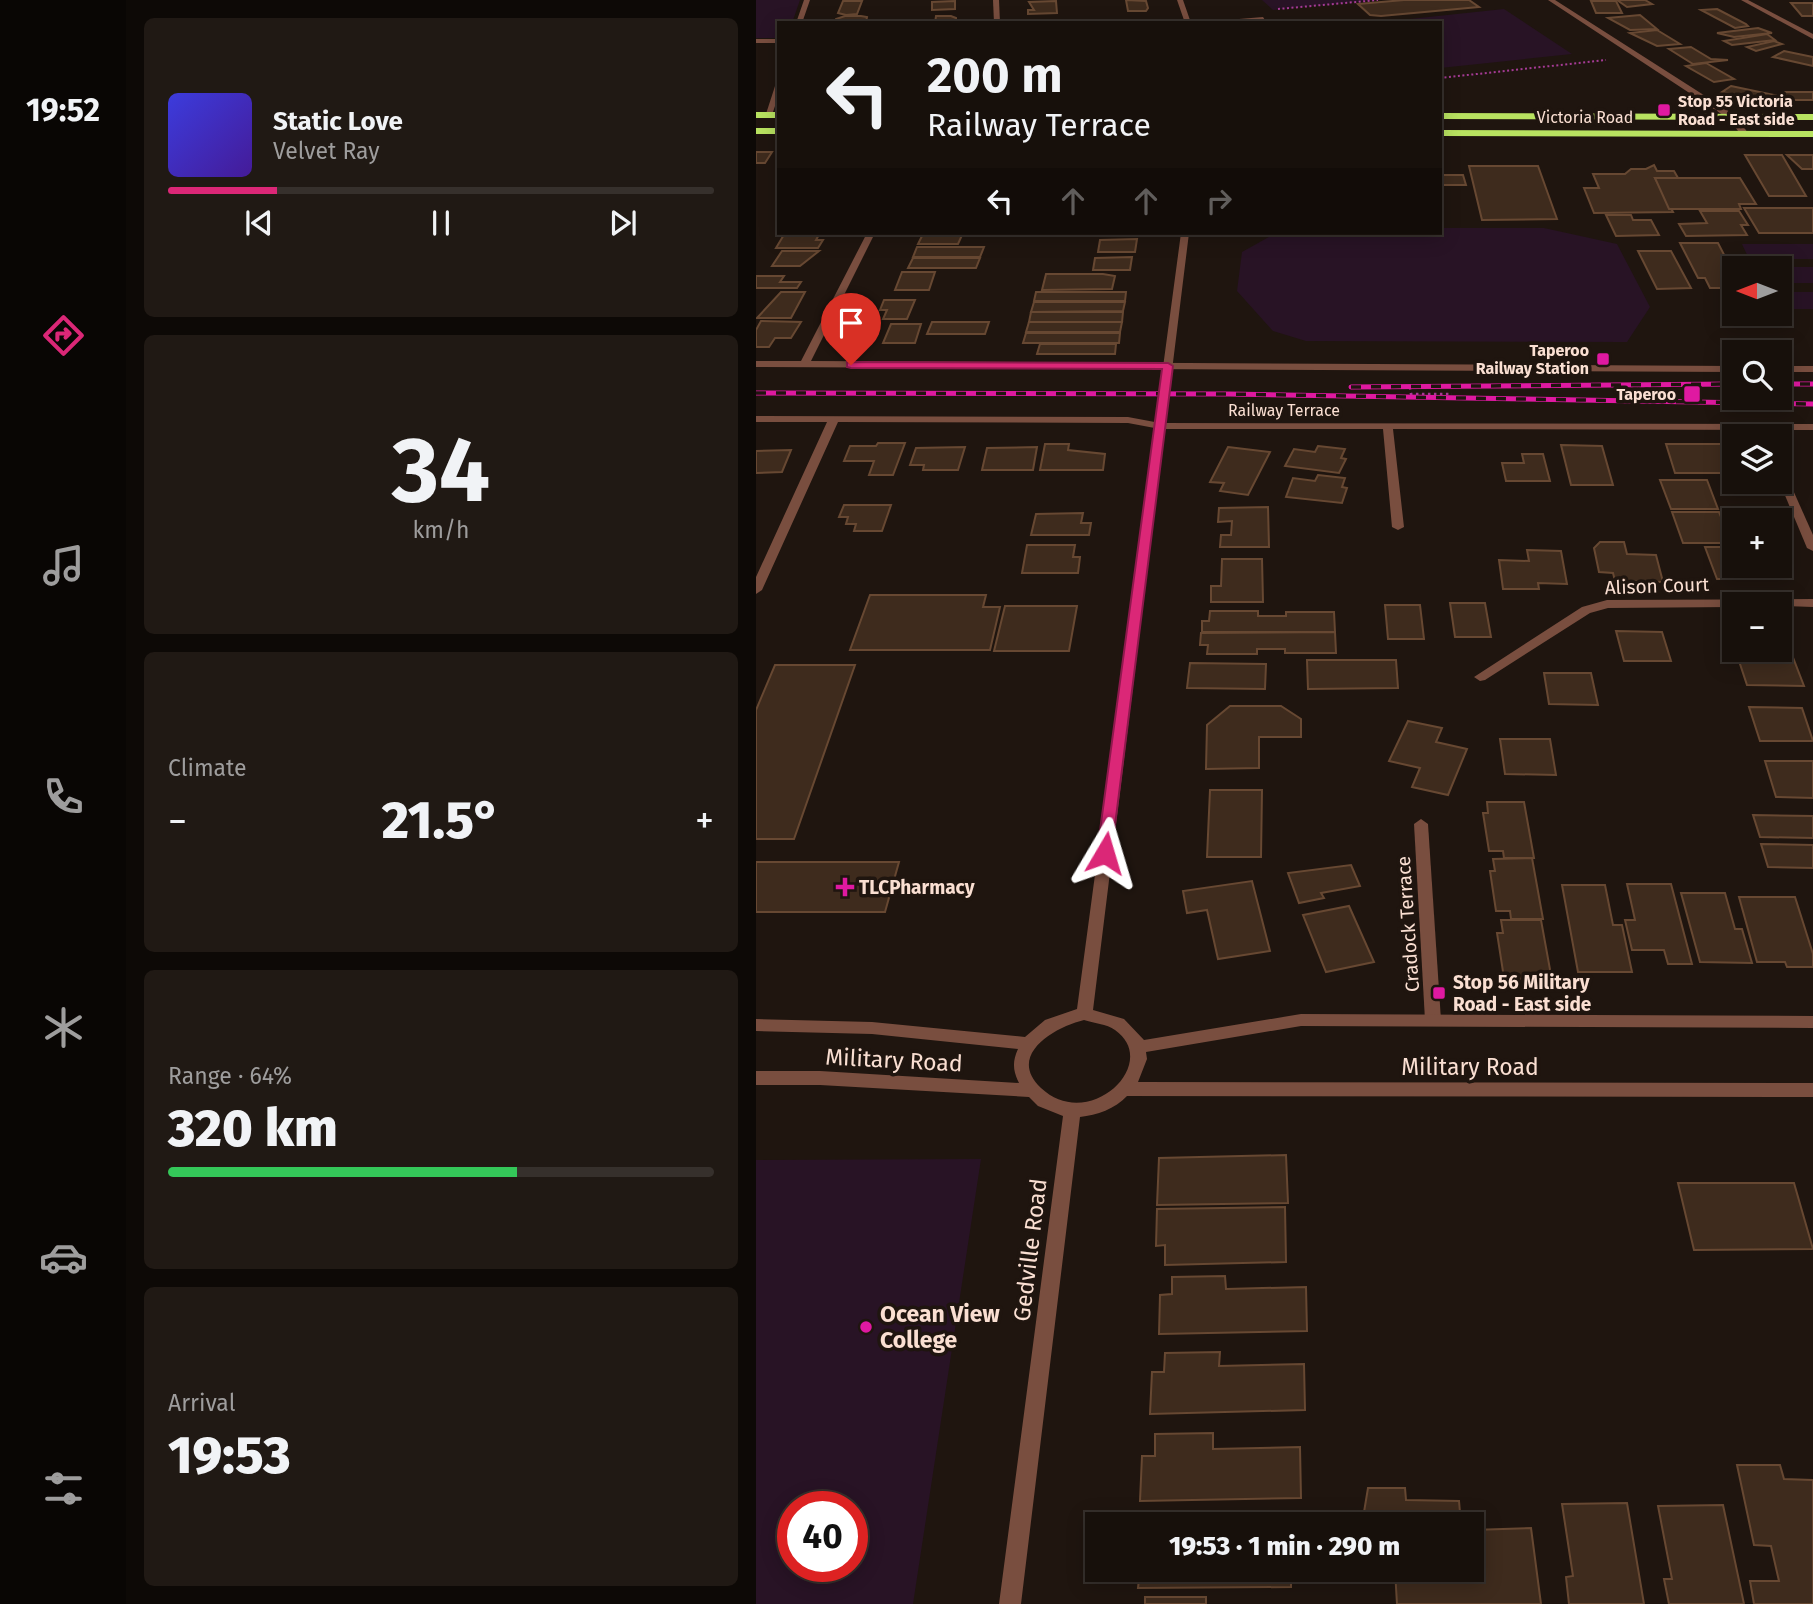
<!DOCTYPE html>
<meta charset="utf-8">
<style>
body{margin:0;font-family:"Fira Sans",sans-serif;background:#201914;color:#f1f3f6;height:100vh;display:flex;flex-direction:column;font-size:26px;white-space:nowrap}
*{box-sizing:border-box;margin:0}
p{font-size:23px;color:#9e9d9d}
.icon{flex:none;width:38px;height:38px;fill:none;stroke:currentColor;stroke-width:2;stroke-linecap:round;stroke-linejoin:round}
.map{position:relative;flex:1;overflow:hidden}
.sheet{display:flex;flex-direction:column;gap:18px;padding:18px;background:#0d0906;width:630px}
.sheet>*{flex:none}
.hud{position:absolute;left:21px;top:21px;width:665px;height:214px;border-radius:0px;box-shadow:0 4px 18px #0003,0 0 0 2px #36302c;background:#17100b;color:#f1f3f6;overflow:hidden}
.needle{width:46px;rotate:270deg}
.tools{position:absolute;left:966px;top:256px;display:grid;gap:14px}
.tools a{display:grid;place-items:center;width:70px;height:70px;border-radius:0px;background:#17100b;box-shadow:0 4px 18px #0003,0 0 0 2px #36302c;font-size:35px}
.speed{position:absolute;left:21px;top:1491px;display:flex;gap:14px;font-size:35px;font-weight:700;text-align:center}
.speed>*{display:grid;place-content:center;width:91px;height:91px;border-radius:50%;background:#17100b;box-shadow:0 4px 18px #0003,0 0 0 2px #36302c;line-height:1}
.speed .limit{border:10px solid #d22;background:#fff;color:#111}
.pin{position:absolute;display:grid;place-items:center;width:60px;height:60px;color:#fff;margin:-72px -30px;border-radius:50% 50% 50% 0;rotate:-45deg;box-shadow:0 0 7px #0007}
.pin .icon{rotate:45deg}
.me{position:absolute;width:77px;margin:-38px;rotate:7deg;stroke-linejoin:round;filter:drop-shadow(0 0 5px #0008)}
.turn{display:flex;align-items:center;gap:24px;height:147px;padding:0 35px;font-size:32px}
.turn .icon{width:91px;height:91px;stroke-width:2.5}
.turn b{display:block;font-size:49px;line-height:60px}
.lanes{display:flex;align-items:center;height:66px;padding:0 35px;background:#0003;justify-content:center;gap:35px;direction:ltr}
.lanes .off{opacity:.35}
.big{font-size:52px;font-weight:800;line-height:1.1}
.sheet .card{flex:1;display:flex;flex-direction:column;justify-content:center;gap:10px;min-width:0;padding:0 24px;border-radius:10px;background:#201914}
.sheet .dial{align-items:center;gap:0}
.dial b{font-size:91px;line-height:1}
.song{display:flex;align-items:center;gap:21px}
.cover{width:84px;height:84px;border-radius:10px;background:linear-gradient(135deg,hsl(240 70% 55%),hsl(260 70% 35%))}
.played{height:7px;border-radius:4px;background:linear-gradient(90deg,#db2777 20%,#36302c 20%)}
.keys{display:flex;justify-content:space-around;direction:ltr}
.heat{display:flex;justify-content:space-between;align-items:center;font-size:38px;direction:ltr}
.charge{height:10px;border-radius:5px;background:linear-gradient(90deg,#34c759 64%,#36302c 0)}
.trip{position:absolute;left:329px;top:1512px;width:399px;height:70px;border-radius:0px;background:#17100b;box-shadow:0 4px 18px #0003,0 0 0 2px #36302c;font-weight:800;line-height:70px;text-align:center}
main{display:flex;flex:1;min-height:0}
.dock{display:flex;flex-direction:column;width:126px;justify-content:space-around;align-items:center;background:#090604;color:#9e9d9d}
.dock .icon{width:49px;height:49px}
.dock .on{color:#db2777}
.dock b{font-size:32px;color:#f1f3f6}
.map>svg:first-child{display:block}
</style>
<main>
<nav class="dock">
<b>19:52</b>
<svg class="icon on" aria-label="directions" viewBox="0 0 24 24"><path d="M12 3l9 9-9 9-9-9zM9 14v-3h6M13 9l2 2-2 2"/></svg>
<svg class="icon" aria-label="music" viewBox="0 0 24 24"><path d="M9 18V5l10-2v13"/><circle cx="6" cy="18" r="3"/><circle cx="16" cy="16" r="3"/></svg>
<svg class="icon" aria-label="phone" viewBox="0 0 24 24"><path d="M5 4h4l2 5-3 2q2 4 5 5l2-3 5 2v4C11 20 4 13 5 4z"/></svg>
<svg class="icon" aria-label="climate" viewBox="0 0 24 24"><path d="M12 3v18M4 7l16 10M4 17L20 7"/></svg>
<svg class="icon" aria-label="car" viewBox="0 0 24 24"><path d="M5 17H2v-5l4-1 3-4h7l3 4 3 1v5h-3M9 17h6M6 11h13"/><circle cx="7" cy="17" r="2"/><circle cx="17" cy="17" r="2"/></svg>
<svg class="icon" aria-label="filters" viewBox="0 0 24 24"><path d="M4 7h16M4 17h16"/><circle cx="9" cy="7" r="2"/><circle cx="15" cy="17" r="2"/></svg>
</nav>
<section class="sheet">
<div class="card">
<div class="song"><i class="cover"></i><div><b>Static Love</b><p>Velvet Ray</p></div></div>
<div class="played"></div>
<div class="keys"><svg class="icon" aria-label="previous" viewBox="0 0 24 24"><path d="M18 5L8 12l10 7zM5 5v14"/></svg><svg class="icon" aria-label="pause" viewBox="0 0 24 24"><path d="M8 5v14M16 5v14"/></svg><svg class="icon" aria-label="next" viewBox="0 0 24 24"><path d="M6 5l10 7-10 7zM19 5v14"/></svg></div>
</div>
<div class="card dial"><b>34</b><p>km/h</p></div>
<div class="card"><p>Climate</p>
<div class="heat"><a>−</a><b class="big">21.5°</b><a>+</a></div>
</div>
<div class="card"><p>Range · 64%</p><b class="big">320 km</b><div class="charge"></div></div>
<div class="card"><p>Arrival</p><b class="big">19:53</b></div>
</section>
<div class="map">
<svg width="1057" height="1604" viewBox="0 0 1057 1604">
<rect width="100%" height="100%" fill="#1f150f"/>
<g fill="#281325" fill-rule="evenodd">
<polygon points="0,0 44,0 36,23 23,23 23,38 0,38"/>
<polygon points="506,0 621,0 517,10"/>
<polygon points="748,9 816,54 684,68 684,23 616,23"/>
<polygon points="684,228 788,228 861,244 894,307 871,342 550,341 517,331 481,291 486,252 520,233 684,233"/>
<polygon points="986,244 1057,244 1057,259 993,259"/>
<polygon points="997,267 1057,267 1057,283 1024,283 1024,268"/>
<rect x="1024" y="292" width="33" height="17"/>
<path d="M225,1159L157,1604H0V1160ZM37,1507H96V1566H37Z"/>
</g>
<g fill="#3e2b1d" stroke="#674832" stroke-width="2">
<polygon points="370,0 390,1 392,8 390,11 372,11"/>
<polygon points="648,0 713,0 723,7 625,16 614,15 602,4"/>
<polygon points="861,0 889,0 896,4 871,7"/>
<polygon points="87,1 106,1 101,14 90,15 82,13"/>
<polygon points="199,1 199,9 176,10 176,2"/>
<polygon points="300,1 301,13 272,14 272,10 278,10 273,2"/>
<polygon points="835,1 860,1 866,13 840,13"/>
<polygon points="1035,3 1057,3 1057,16 1046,16"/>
<polygon points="961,9 990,24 992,26 979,28 945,10"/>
<polygon points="884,15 901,29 874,30 852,18"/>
<polygon points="89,16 105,16 111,17 110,22 122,22 122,23 79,23 80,19"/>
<polygon points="180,16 195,16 200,18 200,23 179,23"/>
<polygon points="1002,28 1016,33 978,37 961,33"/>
<polygon points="901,30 924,44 901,46 874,33"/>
<polygon points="1011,34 1019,40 976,45 968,41"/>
<polygon points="1018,41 1026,44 1000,51 991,47"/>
<polygon points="935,47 955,59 972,60 937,64 913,49"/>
<polygon points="1028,51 1057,57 1057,66 1017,57"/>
<polygon points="950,63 978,79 958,82 930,66"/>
<polygon points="975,86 1023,96 1023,103 966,92"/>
<polygon points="1028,92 1057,92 1057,100 1033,100"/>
<polygon points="0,152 16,152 9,163 0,163"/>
<polygon points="989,155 1026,155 1050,196 1013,196"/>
<polygon points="1031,155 1057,155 1057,169 1046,169"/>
<polygon points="898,165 901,171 918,171 922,178 899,178 917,212 838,213 828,188 843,188 837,174 869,174 875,169 890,169"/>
<polygon points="713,166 782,166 801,219 726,220"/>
<polygon points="684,175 707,175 710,185 684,185"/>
<polygon points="899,178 984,178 1000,204 983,204 985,209 913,209"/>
<polygon points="988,208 1057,208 1057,233 1003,233"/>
<polygon points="944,211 983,211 992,225 985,225 991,235 930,236 923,224 951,223"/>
<polygon points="850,215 875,215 877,220 895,220 903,235 860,236"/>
<polygon points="29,233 64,233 60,240 67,240 62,248 20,248"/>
<polygon points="181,233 207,233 202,244 162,244 166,236 180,236"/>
<polygon points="310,233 380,233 309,235"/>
<polygon points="381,239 379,252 342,252 344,240"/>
<polygon points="924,243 962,243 978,274 978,288 954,288 949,278 942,278"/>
<polygon points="161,247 228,247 224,257 157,257"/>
<polygon points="26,251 63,251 44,266 16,266"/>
<polygon points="882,251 915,251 935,288 901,289"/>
<polygon points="376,257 374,270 337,270 339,258"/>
<polygon points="157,258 224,258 220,268 152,268"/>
<polygon points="146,272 179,272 173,290 139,290"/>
<polygon points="290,274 347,274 359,276 356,289 286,290"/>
<polygon points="0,276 28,276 24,282 45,282 41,288 0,288"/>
<polygon points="25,292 49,292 35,318 1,318"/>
<polygon points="280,292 370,292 369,301 278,301"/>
<polygon points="128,300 159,300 151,319 127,319 131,310 124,310"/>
<polygon points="278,302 369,302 367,311 275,312"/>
<polygon points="275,312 367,312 366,322 273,322"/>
<polygon points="5,321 45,322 35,338 19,338 13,347 0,347 0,330"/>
<polygon points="176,322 233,322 229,334 171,334"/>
<polygon points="273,322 366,322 364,332 270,332"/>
<polygon points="135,324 165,324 159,343 127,343"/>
<polygon points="270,333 364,333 363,343 267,343"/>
<polygon points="284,344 360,344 359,354 281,354"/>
<polygon points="122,443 149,443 137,475 113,475 118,461 88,461 94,446 120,446"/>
<polygon points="289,444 313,444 312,450 349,454 347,470 284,470"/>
<polygon points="910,444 965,444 976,473 919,473"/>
<polygon points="805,445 846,446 857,485 815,485"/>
<polygon points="562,446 589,449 585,458 590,459 583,473 529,466 538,449 559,452"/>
<polygon points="209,447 202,470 167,470 168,465 154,465 160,448"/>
<polygon points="281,447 277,470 226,470 231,448"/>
<polygon points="472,447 514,452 492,495 464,491 468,483 454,482"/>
<polygon points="35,450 26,472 0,473 0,451"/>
<polygon points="766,454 787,454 794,481 750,481 746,463 768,463"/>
<polygon points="562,475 589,478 586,487 591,488 586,503 530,497 537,478 559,481"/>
<polygon points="904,480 951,480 962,509 915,509"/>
<polygon points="88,505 135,505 126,531 98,531 100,524 90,524 92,517 83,517"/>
<polygon points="512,507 513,547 464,547 465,535 475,535 476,521 462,522 463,508"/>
<polygon points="916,512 963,512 976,543 927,543"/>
<polygon points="327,513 325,523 335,523 333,535 275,535 280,514"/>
<polygon points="844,542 868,542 871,554 900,555 907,582 859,581 857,573 843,572 838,548"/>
<polygon points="271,545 319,545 317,557 324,557 322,573 266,573"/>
<polygon points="949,547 978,547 978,565 1005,565 1011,579 961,579"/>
<polygon points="771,550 805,551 811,584 782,583 783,589 747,589 743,560 773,561"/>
<polygon points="466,559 506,559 507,602 455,602 455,586 465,586"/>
<polygon points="114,595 230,595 227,607 244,607 234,650 94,650"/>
<polygon points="694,603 729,603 735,637 699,637"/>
<polygon points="629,605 664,605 668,639 632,639"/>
<polygon points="249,606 321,606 313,651 238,651"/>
<polygon points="454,611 502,611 502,616 530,616 530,612 578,612 579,632 446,632 446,621 453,621"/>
<polygon points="860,631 906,632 915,661 868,661"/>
<polygon points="579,632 580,653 529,653 529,649 501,649 501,654 451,654 452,645 444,645 445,633"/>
<polygon points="1024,642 1031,642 1048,686 991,685 979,649 1024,649"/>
<polygon points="551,660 640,660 642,688 552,689"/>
<polygon points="434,663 510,664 509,689 431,688"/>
<polygon points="19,665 99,665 38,839 0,839 0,710"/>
<polygon points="788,673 835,673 842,705 793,704"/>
<polygon points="474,706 525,706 545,719 545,737 503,737 503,768 450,769 451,725"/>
<polygon points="993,707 1046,708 1057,741 1004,741"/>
<polygon points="652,721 686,728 680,742 711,749 692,795 656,787 664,768 633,761"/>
<polygon points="744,739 794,739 800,775 749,774"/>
<polygon points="1009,761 1057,761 1057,798 1020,797"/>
<polygon points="454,790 506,790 505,857 451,857"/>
<polygon points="731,802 768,802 778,858 748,858 747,851 733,851 727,813 732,813"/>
<polygon points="997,815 1057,816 1057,838 1004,837"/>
<polygon points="1005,844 1057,845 1057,868 1012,867"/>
<polygon points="776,858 787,919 755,919 754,911 740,911 734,871 739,871 737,859"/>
<polygon points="0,862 143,862 129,912 0,912"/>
<polygon points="595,865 604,886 565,893 568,898 543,903 532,873"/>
<polygon points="496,881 514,951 462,959 451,910 431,913 427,891"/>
<polygon points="871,884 915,884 936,964 912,964 908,950 876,950 869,920 879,920"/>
<polygon points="806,885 849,885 857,925 866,925 876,972 822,972"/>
<polygon points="925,893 969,893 979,929 986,929 996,963 944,962"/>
<polygon points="983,897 1039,897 1057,954 1057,967 1031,967 1029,962 1001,962"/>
<polygon points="593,906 618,962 570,972 547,915"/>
<polygon points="745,920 785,920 797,986 765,987 763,978 748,978 741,933 747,933"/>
<polygon points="530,1155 532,1203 401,1205 403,1158"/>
<polygon points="922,1183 1038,1183 1057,1249 938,1250"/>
<polygon points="529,1207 530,1262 409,1265 409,1245 400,1246 401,1209"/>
<polygon points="469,1276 470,1289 550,1287 551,1331 403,1334 404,1295 416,1294 416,1277"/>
<polygon points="464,1352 463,1366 548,1364 549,1410 394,1414 396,1372 408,1372 409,1353"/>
<polygon points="457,1433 457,1449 544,1447 545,1498 384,1501 386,1456 399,1456 399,1434"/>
<polygon points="981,1465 1024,1465 1028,1479 1057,1480 1057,1604 998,1604 994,1581 1023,1581 1015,1546 998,1545"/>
<polygon points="612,1488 649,1488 650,1500 703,1501 705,1524 606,1524"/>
<polygon points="871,1503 888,1604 813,1604 810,1577 817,1576 806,1504"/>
<polygon points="967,1505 988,1604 913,1604 908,1579 916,1579 902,1506"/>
<polygon points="458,1514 458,1524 400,1524 400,1515"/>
<polygon points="775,1528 785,1604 641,1604 639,1570 716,1570 716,1530"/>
<polygon points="384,1570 535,1570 535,1587 382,1588"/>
<rect x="389" y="1597" width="61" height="7"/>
</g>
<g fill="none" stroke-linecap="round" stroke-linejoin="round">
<g stroke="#a53b95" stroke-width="2" stroke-dasharray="2 2.5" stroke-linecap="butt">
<polyline points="522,9 622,0"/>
<polyline points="684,78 850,60"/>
</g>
<polyline stroke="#a53b95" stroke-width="2.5" stroke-dasharray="2.5 3.5" stroke-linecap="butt" points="654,387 655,394 696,394"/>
<polygon fill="#794e3f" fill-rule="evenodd" points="507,17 509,20 468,22 471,20"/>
<g fill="#794e3f" fill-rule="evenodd">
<polygon points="48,0 54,0 46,23 40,23"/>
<polygon points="237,0 243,0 244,23 238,23"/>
<polygon points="421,0 427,0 435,23 429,23"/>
<polygon points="792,0 799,0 979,115 992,133 985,135 973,119"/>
<polygon points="985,0 992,0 1057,34 1057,39"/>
<rect x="0" y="39" width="23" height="4"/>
<polygon points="23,81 23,94 16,115 9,117 20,83"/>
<polygon points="111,233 119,233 55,361 978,366 978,372 0,367 0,361 45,361"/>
<rect x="1024" y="366" width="33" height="6"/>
<polygon points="0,416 372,417 404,423 1057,424 1057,430 637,429 648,527 642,530 636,527 627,429 404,429 372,423 82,422 6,590 0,594 0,577 71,422 0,422"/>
<polygon points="1024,469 1029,472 1057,535 1057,551 1051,548 1023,481"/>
<polygon points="1057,599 1057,607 978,604 978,607 852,608 834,613 729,680 724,681 718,677 826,607 851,600"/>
<polygon points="665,819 672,824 685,1020 683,1024 677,1026 671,1024 669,1020 658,824"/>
</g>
<path fill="#794e3f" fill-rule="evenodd" d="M425,233H433L337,1010L368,1019L388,1040L545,1014L1057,1016V1028L545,1026L390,1052L391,1059L382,1082L1057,1083V1097L371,1096C359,1109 341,1115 324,1117L265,1604H243L307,1116L282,1106L273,1097L64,1085H0V1071H64L263,1083C257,1071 256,1062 262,1049L116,1034L0,1031V1019L116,1022L269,1037L289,1020L321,1009ZM328,1020C337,1023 351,1024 359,1030C406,1063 333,1133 285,1088C250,1055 299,1027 328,1020Z"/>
<g fill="#b8e260" fill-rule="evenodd">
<rect x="0" y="112" width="23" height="6"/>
<polygon points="684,113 1057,114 1057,120 684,119"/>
<rect x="0" y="128" width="23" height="6"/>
<polygon points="684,130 1057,131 1057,137 684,136"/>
</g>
<g stroke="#df19a1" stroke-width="5">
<g id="rail">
<polyline points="1024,384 1057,384"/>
<polyline points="595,387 978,384"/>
<polyline points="0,393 472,394 1057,404"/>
</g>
</g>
<use href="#rail" stroke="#1f150f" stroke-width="3.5" stroke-dasharray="10" stroke-linecap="butt"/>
</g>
<polygon fill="#db2777" stroke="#8e194d" stroke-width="2" points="91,362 412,363 417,366 355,857 343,857 341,853 406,369 95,368 91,367"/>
<g fill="#df19a1" stroke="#1f150f" stroke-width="2.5">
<rect x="901" y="103" width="14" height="14" rx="3.5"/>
<rect x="840" y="352" width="14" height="14" rx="3.5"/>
<rect x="927" y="385" width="18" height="18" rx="3.5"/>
<path d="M85.5 876.5h7v7h7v7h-7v7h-7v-7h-7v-7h7z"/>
<rect x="676" y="986" width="14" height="14" rx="3.5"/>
<circle cx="110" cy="1327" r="7"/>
</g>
<g text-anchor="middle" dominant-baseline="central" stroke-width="7" stroke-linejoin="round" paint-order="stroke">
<g font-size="16" font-weight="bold" fill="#fadfd2" stroke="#1f150f" text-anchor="end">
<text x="922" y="101" text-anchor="start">Stop 55 Victoria<tspan x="922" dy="18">Road - East side</tspan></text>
<text x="833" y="350">Taperoo<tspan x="833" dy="18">Railway Station</tspan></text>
<text x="920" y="394">Taperoo</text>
</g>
<g font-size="16" fill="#fadfd2" stroke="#1f150f">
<text x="829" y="117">Victoria Road</text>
<text x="528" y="410">Railway Terrace</text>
</g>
<g font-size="19" fill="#fadfd2" stroke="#1f150f">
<text transform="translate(901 586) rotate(-2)">Alison Court</text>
<text transform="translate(652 924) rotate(-94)">Cradock Terrace</text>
</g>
<g font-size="19" font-weight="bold" fill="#fadfd2" stroke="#1f150f" text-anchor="start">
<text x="103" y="887">TLCPharmacy</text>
<text x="697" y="982">Stop 56 Military<tspan x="697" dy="22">Road - East side</tspan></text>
</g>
<g font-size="23" fill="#fadfd2" stroke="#1f150f">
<text transform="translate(138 1060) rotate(3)">Military Road</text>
<text x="714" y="1067">Military Road</text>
<text transform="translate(274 1250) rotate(-83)">Gedville Road</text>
</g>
<g font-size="23" font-weight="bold" fill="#fadfd2" stroke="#1f150f" text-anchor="start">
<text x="124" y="1314">Ocean View<tspan x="124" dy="26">College</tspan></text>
</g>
</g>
</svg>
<div class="tools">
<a><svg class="needle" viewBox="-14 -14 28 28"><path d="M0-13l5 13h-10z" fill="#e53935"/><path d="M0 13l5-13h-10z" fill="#9e9d9d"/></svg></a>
<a><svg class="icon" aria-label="search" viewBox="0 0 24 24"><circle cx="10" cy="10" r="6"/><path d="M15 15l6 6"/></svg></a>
<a><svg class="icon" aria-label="layers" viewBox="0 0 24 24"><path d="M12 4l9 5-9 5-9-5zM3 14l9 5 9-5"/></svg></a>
<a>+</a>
<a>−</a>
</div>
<div class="speed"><div class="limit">40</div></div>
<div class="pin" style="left:95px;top:365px;background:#d93025"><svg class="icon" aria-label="arrive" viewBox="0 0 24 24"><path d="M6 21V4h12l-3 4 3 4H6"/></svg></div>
<svg class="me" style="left:349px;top:853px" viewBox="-20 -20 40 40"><path d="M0-17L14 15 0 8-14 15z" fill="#db2777" stroke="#fff" stroke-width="4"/></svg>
<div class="trip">19:53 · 1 min · 290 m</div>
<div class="hud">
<div class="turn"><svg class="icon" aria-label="left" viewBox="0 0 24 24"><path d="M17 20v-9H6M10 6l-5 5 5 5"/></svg><div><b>200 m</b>Railway Terrace</div></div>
<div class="lanes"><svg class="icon" aria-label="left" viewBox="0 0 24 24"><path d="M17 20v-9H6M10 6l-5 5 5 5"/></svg><svg class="icon off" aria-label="ahead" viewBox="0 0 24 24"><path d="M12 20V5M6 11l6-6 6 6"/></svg><svg class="icon off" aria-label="ahead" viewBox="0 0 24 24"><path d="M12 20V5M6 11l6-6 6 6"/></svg><svg class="icon off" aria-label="right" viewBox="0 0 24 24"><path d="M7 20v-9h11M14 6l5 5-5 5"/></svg></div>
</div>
</div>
</main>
